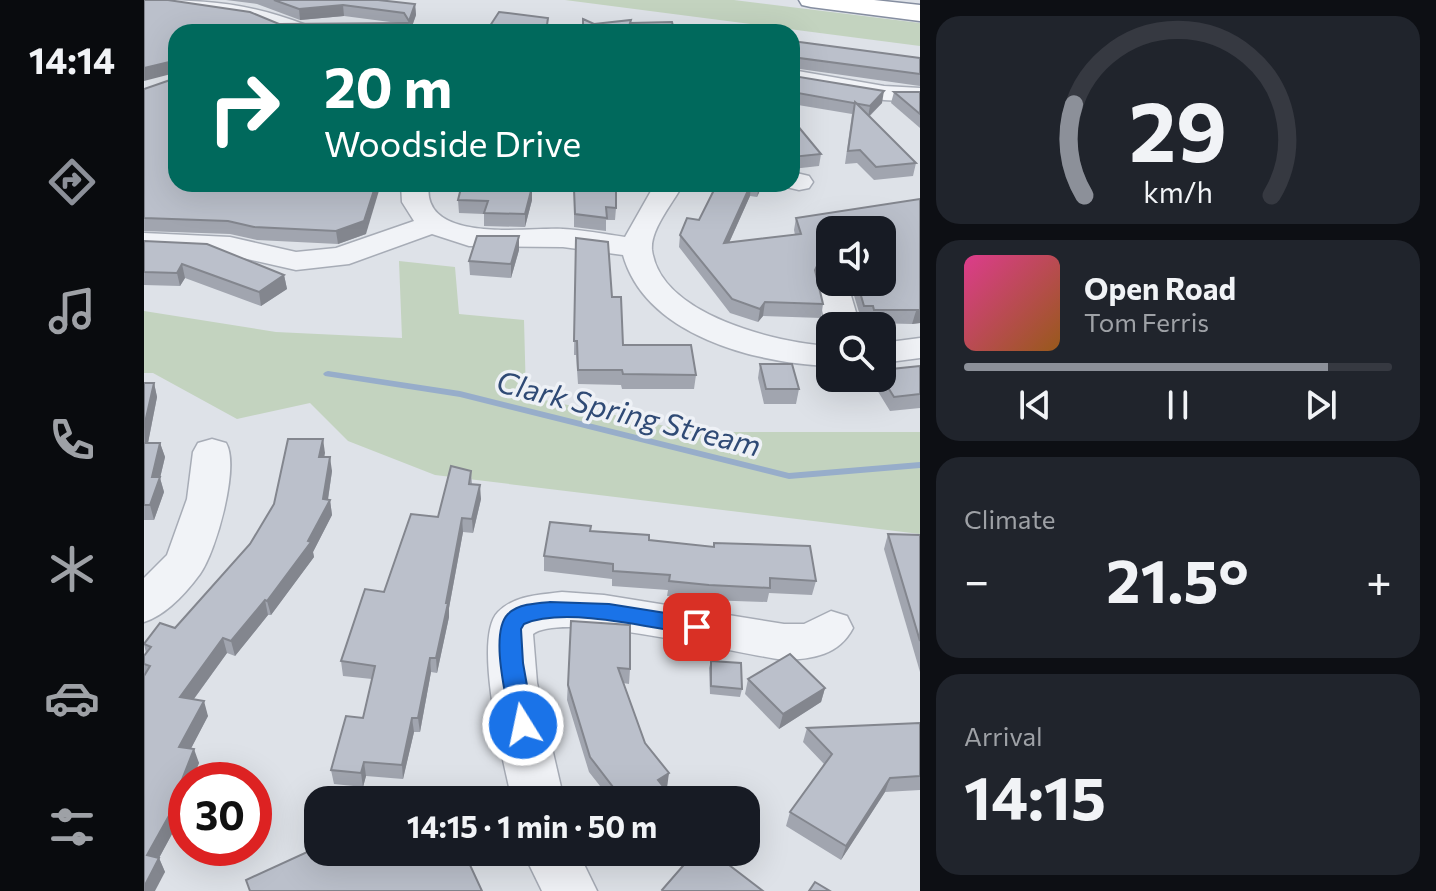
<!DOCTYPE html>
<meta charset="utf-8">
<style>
body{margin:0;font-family:Commissioner,sans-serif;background:#20242c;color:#f1f3f6;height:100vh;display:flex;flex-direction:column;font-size:30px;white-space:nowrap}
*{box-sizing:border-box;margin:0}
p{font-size:26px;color:#9ea1a6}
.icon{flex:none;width:44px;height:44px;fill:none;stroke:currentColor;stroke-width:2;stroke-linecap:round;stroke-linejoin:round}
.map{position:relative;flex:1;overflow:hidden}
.sheet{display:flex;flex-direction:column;gap:16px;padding:16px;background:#0d0f14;width:516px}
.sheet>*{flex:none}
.banner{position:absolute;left:24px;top:24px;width:632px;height:168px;border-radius:24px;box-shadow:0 8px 32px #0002;background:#00695c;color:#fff;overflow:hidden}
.fabs{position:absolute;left:672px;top:216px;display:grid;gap:16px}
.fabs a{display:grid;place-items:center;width:80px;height:80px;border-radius:16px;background:#171b24;box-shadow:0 8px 32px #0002;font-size:40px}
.speed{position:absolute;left:24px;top:762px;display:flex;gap:16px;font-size:40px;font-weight:700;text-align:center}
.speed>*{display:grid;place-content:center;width:104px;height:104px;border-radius:50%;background:#171b24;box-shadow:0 8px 32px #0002;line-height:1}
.speed .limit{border:12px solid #d22;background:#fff;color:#111}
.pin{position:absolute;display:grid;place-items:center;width:68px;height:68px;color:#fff;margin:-34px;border-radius:16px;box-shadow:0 4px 12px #0006}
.me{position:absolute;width:88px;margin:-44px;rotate:350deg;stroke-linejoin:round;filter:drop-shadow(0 0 6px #0008)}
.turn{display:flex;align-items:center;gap:28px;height:168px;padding:0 24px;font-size:36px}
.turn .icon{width:104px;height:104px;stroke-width:2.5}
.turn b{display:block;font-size:56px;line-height:68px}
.big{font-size:60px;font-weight:700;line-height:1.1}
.sheet .tile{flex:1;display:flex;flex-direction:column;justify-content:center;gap:12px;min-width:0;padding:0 28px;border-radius:24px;background:#20242c}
.sheet .dial{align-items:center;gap:0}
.dial svg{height:208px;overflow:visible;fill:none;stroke:#363941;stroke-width:7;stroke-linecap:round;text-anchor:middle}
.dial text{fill:#f1f3f6;stroke:none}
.song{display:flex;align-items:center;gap:24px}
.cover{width:96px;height:96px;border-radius:12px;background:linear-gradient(135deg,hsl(330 70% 55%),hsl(30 70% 35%))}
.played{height:8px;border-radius:4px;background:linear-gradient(90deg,#8c9099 85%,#363941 85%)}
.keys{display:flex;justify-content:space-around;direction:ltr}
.heat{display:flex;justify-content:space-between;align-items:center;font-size:44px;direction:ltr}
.trip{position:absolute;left:160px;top:786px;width:456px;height:80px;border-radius:24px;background:#171b24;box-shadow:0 8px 32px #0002;font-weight:700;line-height:80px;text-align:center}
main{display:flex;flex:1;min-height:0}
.tabs{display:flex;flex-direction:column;width:144px;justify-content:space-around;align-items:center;background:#090b0e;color:#9ea1a6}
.tabs .icon{width:56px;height:56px}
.tabs .on{color:#8c9099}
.tabs b{font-size:36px;color:#f1f3f6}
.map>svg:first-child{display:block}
</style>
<main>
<nav class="tabs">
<b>14:14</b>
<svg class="icon on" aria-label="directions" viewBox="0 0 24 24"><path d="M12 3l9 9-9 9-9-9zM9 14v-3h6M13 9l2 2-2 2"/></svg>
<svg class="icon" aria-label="music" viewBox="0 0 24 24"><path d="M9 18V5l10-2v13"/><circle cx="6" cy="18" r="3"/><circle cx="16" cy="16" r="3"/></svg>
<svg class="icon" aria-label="phone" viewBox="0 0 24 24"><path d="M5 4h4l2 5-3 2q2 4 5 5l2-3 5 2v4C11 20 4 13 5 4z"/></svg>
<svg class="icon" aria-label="climate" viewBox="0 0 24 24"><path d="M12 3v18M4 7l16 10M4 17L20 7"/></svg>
<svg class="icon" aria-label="car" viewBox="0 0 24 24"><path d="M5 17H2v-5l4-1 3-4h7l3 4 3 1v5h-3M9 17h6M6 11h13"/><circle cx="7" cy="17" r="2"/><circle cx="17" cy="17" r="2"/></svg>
<svg class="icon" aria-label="filters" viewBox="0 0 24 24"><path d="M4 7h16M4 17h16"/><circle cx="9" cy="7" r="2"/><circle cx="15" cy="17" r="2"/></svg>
</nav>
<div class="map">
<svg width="776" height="891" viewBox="0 0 776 891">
<rect width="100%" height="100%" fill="#dee2e8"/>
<g fill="#c3d3bf">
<polygon points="421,0 590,0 776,23 776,46"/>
<polygon points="255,261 311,267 315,314 380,320 382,396 549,432 776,432 776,534 291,475 204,441 166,403 93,419 9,373 0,373 0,311 132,332 258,338"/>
</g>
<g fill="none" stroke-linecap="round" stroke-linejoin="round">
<polygon fill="#97adca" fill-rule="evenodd" points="184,371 316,391 645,473 776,462 776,468 645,479 316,397 181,376 179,374 181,372"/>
<g stroke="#a7acb6" stroke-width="3">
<g id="minor">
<path d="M3,0C64,0 104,3 162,25L165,30L139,32L109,20L14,6Z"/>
<polygon points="648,70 740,86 776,88 776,102 740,100 648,84"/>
<polygon points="648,172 665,176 669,182 665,188 655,190 638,186 648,184"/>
<path d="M257,184H285C276,245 386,227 419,229C440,230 461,234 481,237L511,184H539C530,202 506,229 508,250C516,315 633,343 686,346V366C612,363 502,336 479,255L419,247L325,246L288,234L205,264L152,270L86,255L0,251V233L86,237L152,252L192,248L270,221L258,202Z"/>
<polygon points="686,273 686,282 703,282 716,326 686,326 686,331 682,326 671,282 676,275"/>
<polygon points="776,338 776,358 738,363 738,343"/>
<path d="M68,439L82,443C96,466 72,552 56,574C42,593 22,615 0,622V578L23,555L43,499L49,452L54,443Z"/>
<path d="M418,592L460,595L640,624H660L687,611L703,616L709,628C695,655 669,659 640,660C595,654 419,610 389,634L393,683L420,800H368C360,764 328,638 354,612C371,595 395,595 418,592Z"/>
<polygon points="379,852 434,852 453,891 398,891"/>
</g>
</g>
<g stroke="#858ea0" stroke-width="3">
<polygon id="highway" points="655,0 730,0 776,5 776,21 667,7 658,5"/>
</g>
<use href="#minor" fill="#f1f3f7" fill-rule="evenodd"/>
<use href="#highway" fill="#fff" fill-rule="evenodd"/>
</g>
<g fill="#a1a5af">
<polygon points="0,0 135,24 254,23 200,16 156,20 113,4 82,0 234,0 271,4 272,15 266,32 265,30 32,74"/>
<polygon points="648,41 776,58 776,86 649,68 649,76 738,103 725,117 772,163 769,176 730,180 713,163 701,164 708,114 648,104"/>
<polygon points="0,89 222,234 194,244 113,240 86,234 0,231"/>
<polygon points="750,92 776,92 776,128 747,103"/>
<polygon points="648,119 677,154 675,166 648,169"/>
<polygon points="318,184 353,184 352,186 388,200 381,227 340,226 340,214 315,213 314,200"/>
<polygon points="573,184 619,184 613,197 606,196 585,243 651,235 650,230 652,218 776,199 776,323 768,324 727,323 726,320 717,319 706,282 738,282 686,230 686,272 685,270 674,273 672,276 679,304 677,318 619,316 614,322 586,313 535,247 536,235 555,220"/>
<polygon points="430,189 437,189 472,208 471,220 462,220 462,231 430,227"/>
<polygon points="375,236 375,250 367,278 326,275 325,261"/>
<polygon points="432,238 468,297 479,345 552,375 550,389 478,389 477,385 434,384 432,355 430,355"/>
<polygon points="0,241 140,275 143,289 117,306 41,278 36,286 0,285"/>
<polygon points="616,364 655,389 652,404 620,404 614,378"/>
<polygon points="776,366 776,408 746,411 730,385 731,378 738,378"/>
<polygon points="0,383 10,383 13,397 4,443 16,443 21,457 16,478 20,492 10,520 0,520"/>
<polygon points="179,439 180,457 188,471 184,500 186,500 188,515 169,552 170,557 127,615 124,615 91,656 83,653 50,699 64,716 47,748 55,763 48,780 42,780 39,804 41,810 15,858 21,872 0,891 0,656 2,653 0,644 31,628 106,544"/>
<polygon points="327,471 328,484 337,499 329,533 319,532 305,608 305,617 293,673 287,672 276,732 270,732 259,779 222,776 219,787 190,784 187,770 219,718 228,679 199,676 197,661 240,592"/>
<polygon points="447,531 505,540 672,581 668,595 625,593 623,602 562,600 523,596 524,590 468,586 468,579 400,571 400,556"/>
<polygon points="744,534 776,535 776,672 740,549"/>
<polygon points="427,621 486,669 485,684 479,683 501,743 523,788 521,789 530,800 467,800 445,772 423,700"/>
<polygon points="567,661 598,689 596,697 566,694 565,668"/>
<polygon points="604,679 681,688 677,702 635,729 601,694"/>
<polygon points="776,723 776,790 741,792 697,860 642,826 646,812 680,764 659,742 663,728"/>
<polygon points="485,852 513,852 494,864"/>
</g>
<g fill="#83868e">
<polygon points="271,4 272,15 266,32 265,21"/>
<polygon points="199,5 200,16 156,20 155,9"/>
<polygon points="29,61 31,73 0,81 0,68"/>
<polygon points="740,91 738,103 724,117 726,106"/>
<polygon points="232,184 237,184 222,234 194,244 192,231"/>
<polygon points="607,184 606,196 579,256 580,243"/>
<polygon points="615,184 619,184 613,197 615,185"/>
<polygon points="388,187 388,200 381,227 381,214"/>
<polygon points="375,236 375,250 367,278 367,264"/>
<polygon points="686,258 685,270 674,273 668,283 671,270 676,260"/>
<polygon points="38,264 41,278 36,286 33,273"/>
<polygon points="140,275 143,289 117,306 115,292"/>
<polygon points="621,302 619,316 614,322 616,309"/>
<polygon points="776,310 776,323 768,324 772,311"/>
<polygon points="10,383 13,397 1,458 0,427"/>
<polygon points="179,439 181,453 178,471 175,457"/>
<polygon points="16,443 21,457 16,478 20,492 10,520 6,505 8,477"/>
<polygon points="186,457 188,471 183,505 186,500 188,515 169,552 170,557 127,615 123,601 164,541 179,499"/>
<polygon points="336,485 337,499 329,533 328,519"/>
<polygon points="318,518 319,532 305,608 305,617 293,673 292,658"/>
<polygon points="121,600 124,615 91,656 87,641"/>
<polygon points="79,638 83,653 41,711 36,697"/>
<polygon points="286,658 287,672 276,732 274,718"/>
<polygon points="681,688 677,702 635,729 639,714"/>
<polygon points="60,701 64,716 40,762 35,747"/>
<polygon points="268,718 270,732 259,779 258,765"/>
<polygon points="50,749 55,763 48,780 42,780 42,796 39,804 41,810 9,869 3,855 32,795"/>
<polygon points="220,762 222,776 219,787 217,773"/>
<polygon points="525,773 523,788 512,794 514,780"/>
<polygon points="746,778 741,792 697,860 702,846"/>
<polygon points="495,852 513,852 494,864"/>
<polygon points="15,858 21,872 11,891 0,891 0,887"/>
</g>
<g fill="#bbc0cb" stroke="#83868e" stroke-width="2">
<polygon points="0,0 24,0 106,12 135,24 264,23 261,32 32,32 32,64 29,61 0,68"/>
<polygon points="130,0 234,0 271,4 265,21 260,13 199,5 155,9"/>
<polygon points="355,12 404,18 402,32 342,32"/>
<polygon points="439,19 450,24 487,20 486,23 528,22 529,26 578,32 439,32"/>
<polygon points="648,41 776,58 776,74 648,57"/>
<polygon points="648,60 649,76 740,91 726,106 648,92"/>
<polygon points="32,78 32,184 232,184 220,221 192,231 110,227 84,221 0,218 0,89"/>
<polygon points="750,92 776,92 776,114"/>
<polygon points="711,102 772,163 732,167 716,150 704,151"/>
<polygon points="648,119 677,154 648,157"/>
<polygon points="318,184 350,184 350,186 388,187 381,214 340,213 344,201 314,200"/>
<polygon points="437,184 472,184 472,208 462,207 463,218 431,214 430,189 437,189"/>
<polygon points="573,184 607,184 580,243 657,234 652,218 776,199 776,310 730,310 729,306 720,306 713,282 738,282 738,230 686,230 686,258 676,260 671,270 679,304 621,302 616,309 588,299 536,235 543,218 555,220"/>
<polygon points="333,236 375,236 367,264 325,261"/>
<polygon points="432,238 464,242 468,297 477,297 479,345 547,345 552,375 479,374 478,370 434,370 433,341 430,341"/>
<polygon points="0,241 63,244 140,275 115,292 38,264 33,273 0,272"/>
<polygon points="616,364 648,364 655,389 622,389"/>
<polygon points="776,366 776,394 750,397 738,378 738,370"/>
<polygon points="0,383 10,383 0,427"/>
<polygon points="144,439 179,439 175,457 186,457 179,499 186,500 164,541 167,542 123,601 121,600 87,641 79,638 36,697 60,701 35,747 50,749 32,795 36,796 3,855 15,858 0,887 0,676 6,666 0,664 0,656 7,647 0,644 16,623 31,628 106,544 130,504"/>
<polygon points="0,443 16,443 8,477 16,477 6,505 0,505"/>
<polygon points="307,466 327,471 325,484 336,485 328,519 318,518 302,603 304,603 292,658 286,658 274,718 268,718 258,765 220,762 217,773 187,770 202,716 219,718 231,666 197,661 221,589 240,592 267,514 294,517"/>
<polygon points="406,522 447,526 446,531 505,535 505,540 570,547 570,543 666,546 672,581 626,578 626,588 565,585 525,581 526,575 469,571 469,564 400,556"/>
<polygon points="744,534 776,535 776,641"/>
<polygon points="427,621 486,625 486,669 474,668 501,743 525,773 514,780 530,800 479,800 446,757 424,685"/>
<polygon points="646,654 681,688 639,714 604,679"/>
<polygon points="567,661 597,663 598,689 567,686"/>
<polygon points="776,723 776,776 746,778 702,846 646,812 688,754 663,728"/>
<polygon points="174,847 174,852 320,852 338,891 106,891 102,880"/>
<polygon points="551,852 568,852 619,891 519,891 518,890"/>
<polygon points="671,882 686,891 665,891"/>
</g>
<path fill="#1a73e8" stroke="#114b97" stroke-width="2" d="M406,602L465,604L553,618L561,621L564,627L561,633L553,635C508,628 421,606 380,624L377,629L379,663L390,725L387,732L379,735L370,732L367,725C363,700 345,633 364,614C374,604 393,603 406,602Z"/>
<g text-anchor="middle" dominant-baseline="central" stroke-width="7" stroke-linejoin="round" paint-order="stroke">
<g font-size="30" font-style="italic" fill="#2f4a75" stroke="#eef1f6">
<text transform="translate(485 412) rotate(14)">Clark Spring Stream</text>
</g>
</g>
</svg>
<div class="fabs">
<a><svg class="icon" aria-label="sound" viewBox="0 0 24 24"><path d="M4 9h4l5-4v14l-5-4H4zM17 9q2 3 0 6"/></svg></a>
<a><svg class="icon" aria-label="search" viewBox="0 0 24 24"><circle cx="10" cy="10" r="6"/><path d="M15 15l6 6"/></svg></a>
</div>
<div class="speed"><div class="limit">30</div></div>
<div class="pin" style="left:553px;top:627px;background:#d93025"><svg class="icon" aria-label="arrive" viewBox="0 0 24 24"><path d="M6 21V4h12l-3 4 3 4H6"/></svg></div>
<svg class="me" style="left:379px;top:725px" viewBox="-20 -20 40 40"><circle r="17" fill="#1a73e8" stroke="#fff" stroke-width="3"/><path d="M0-11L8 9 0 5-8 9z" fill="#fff"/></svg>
<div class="trip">14:15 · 1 min · 50 m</div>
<div class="banner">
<div class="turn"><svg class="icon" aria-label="right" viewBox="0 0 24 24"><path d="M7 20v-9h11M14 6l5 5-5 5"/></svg><div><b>20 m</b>Woodside Drive</div></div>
</div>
</div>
<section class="sheet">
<div class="tile dial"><svg viewBox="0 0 100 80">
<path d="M14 69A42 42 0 1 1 86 69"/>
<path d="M14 69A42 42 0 0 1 10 34" stroke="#8c9099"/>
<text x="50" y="56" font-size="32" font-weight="700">29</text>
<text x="50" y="72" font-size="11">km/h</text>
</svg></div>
<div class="tile">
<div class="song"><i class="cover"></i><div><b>Open Road</b><p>Tom Ferris</p></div></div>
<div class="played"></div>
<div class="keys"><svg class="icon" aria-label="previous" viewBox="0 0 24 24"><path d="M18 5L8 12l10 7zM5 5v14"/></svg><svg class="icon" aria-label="pause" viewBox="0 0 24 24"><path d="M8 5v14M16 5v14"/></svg><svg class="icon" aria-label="next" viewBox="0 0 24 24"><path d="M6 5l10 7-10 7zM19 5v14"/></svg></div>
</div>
<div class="tile"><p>Climate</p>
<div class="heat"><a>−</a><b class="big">21.5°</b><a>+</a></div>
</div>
<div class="tile"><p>Arrival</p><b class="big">14:15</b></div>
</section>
</main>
